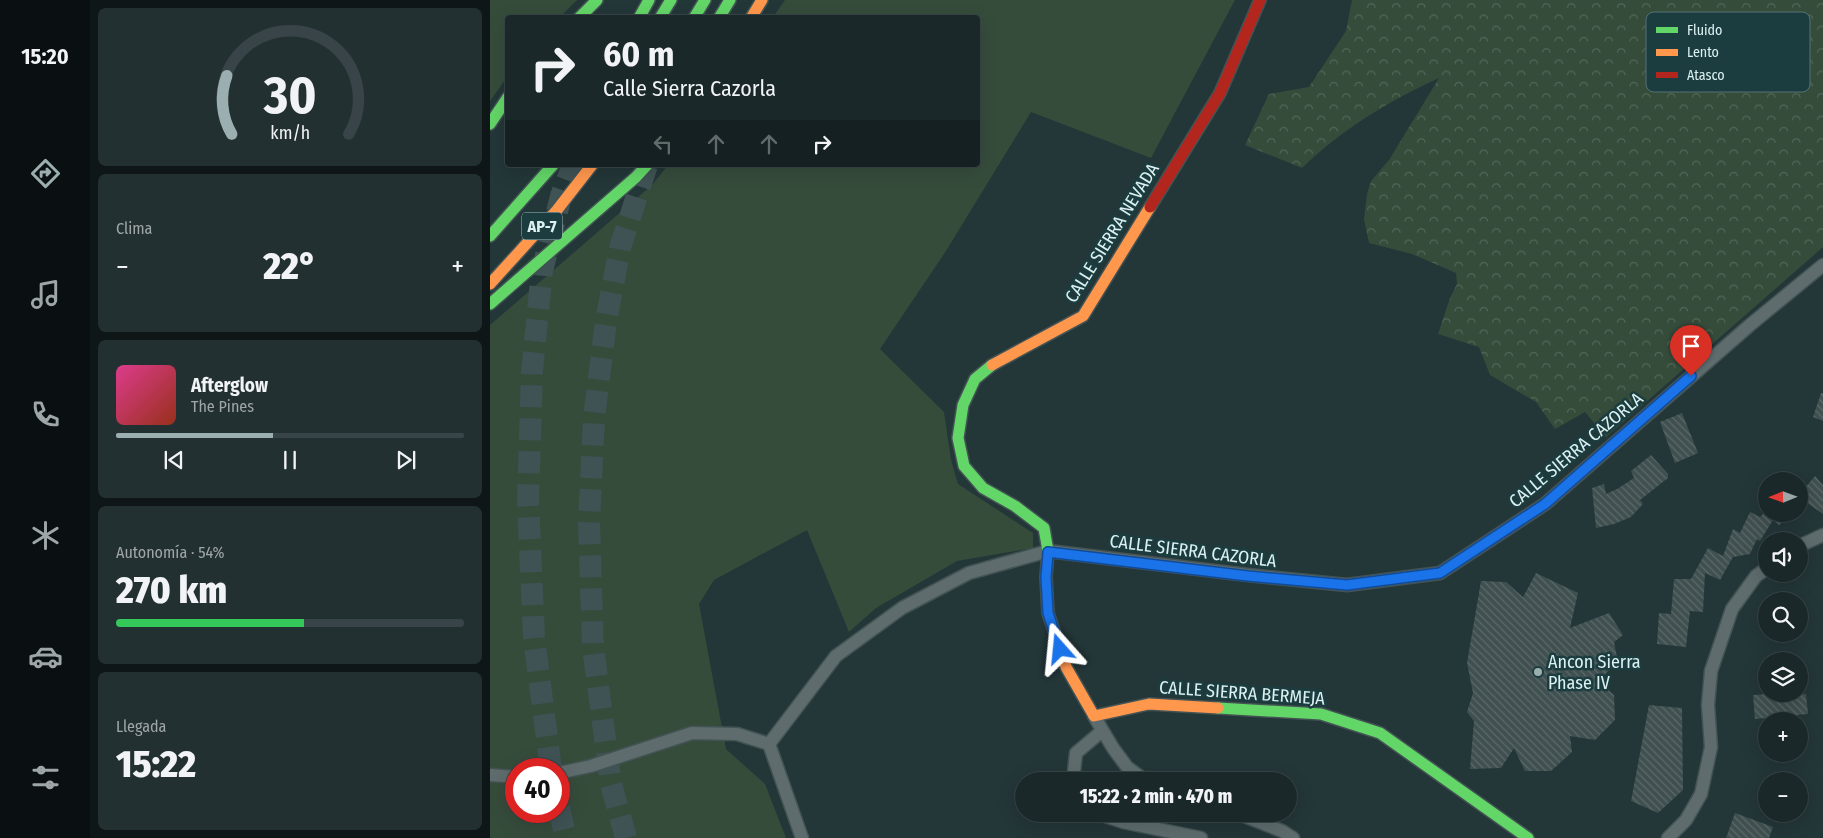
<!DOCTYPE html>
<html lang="es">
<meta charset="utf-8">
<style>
body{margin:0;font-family:"Fira Sans Condensed",sans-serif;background:#233032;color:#f1f3f6;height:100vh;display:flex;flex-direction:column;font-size:19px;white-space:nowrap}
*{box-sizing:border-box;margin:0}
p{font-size:16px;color:#9fa6a8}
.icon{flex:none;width:28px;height:28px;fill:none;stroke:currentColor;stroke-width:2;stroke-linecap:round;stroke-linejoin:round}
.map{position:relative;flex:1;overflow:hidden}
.panel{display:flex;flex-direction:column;gap:8px;padding:8px;background:#0e1617;width:400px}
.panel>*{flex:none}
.guide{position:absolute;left:15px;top:15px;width:475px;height:152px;border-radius:5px;box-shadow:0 5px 20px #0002,0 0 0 1px #384447;background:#1a282a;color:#f1f3f6;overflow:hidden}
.needle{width:32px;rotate:269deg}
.fabs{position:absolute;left:1268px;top:472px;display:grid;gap:10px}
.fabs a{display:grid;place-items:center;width:50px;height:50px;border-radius:50%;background:#1a282a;box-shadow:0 5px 20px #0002,0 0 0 1px #384447;font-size:25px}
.speed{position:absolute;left:15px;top:758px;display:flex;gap:10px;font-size:25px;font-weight:700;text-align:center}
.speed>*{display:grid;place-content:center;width:65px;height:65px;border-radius:50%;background:#1a282a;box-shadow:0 5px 20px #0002,0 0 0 1px #384447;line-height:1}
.speed .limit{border:8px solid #d22;background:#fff;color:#111}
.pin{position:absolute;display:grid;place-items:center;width:42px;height:42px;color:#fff;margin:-51px -21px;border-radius:50% 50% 50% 0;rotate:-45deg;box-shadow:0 0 5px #0007}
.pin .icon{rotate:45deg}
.me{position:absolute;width:55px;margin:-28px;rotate:342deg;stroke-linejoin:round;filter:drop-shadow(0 0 4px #0008)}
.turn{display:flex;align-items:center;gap:18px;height:105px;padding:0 15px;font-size:22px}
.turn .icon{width:65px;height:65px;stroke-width:2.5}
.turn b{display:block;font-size:35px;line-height:42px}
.lanes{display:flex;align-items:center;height:48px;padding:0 15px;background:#0003;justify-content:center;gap:25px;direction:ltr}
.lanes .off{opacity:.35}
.big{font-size:38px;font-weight:800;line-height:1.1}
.panel .card{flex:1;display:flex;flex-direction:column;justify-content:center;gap:8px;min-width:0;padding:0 18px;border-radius:8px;background:#233032}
.panel .dial{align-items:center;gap:0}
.dial svg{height:130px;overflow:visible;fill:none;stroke:#384447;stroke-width:7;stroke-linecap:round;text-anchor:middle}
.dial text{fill:#f1f3f6;stroke:none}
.song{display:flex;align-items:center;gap:15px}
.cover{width:60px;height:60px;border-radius:8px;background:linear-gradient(135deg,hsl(330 70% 55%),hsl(10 70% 35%))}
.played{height:5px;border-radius:2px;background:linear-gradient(90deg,#9cafb0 45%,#384447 45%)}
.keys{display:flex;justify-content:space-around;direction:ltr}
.heat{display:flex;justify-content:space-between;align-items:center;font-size:28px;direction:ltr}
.charge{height:8px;border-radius:4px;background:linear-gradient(90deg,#34c759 54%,#384447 0)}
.trip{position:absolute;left:525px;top:772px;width:282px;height:50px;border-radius:25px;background:#1a282a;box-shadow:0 5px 20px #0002,0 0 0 1px #384447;font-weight:800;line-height:50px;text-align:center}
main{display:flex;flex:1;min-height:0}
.tab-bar{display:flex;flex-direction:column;width:90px;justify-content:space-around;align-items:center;background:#0a1011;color:#9fa6a8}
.tab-bar .icon{width:35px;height:35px}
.tab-bar .selected{color:#9cafb0}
.tab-bar b{font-size:22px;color:#f1f3f6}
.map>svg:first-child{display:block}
</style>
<main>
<nav class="tab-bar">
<b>15:20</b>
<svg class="icon selected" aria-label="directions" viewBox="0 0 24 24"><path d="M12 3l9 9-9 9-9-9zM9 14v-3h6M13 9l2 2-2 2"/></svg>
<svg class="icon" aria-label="music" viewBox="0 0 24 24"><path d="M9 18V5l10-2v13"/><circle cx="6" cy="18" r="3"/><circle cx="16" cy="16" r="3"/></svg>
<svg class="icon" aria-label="phone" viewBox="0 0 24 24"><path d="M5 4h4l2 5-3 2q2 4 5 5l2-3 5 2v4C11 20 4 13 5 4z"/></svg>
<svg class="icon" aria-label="climate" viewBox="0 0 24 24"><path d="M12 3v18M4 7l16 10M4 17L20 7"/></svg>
<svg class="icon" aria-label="car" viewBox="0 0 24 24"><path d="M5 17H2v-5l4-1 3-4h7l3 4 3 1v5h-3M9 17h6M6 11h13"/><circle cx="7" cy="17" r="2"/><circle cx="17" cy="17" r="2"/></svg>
<svg class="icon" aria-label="filters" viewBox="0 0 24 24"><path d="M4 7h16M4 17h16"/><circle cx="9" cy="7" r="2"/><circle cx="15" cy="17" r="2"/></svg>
</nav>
<section class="panel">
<div class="card dial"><svg viewBox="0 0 100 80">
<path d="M14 69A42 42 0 1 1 86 69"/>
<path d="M14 69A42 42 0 0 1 11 33" stroke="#9cafb0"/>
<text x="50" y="56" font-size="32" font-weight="700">30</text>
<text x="50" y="72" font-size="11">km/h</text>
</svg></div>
<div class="card"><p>Clima</p>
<div class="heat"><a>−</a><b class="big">22°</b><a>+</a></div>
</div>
<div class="card">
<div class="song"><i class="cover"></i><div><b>Afterglow</b><p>The Pines</p></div></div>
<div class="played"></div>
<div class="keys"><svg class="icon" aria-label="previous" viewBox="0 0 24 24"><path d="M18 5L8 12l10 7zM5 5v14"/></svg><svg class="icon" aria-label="pause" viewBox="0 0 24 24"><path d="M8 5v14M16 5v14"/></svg><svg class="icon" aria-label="next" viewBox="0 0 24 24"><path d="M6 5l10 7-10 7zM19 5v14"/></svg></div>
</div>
<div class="card"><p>Autonomía · 54%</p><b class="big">270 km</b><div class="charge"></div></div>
<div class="card"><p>Llegada</p><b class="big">15:22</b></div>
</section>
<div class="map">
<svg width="1333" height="838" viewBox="0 0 1333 838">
<defs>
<pattern id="forest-crowns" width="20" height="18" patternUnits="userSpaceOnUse" patternTransform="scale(1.25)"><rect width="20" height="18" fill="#364c3b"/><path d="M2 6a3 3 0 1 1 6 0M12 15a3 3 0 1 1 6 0" fill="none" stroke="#536658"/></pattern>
<pattern id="building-back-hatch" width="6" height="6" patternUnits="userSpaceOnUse" patternTransform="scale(1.25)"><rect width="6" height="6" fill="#404f4f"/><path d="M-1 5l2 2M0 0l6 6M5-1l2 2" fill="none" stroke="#5b6969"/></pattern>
</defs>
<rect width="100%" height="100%" fill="#233638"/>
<g fill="#364c3b" fill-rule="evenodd">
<polygon points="0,0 87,0 70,17 18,18 17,77 0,101"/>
<path d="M295,0H745L661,158L541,112L456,251L390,349L454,412L461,460L468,484L543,533V548L467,561L386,608L359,632L317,530L224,580L209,604L236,749L275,784L296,838H0V325L162,185L178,165H488V18L283,17ZM26,769H69V811H26Z"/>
</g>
<path fill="url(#forest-crowns)" d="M862,0H1333V247L1116,437L1095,412L1065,429L1046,402L1000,375L989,347L948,334L960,298L967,284L966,273L922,254L879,243L874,219L877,194L881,181L899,160L949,78C900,100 851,130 812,168L755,145L779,94L819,87L856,31Z"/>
<g fill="url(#building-back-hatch)">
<polygon points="1331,393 1333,393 1333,421 1323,417"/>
<polygon points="1192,413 1208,453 1185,463 1170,422"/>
<polygon points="1161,455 1178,474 1178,478 1150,500 1153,504 1141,517 1124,524 1106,528 1102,488 1114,484 1116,494 1127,489 1144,478 1141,471"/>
<polygon points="1325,476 1333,485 1333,514 1316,502 1309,509 1309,495"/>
<polygon points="1260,512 1270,517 1273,514 1303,514 1289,525 1283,520 1270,541 1267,539 1260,554 1243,557 1230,580 1215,573 1213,612 1200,611 1196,647 1167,644 1169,613 1181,614 1184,579 1201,579 1218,548 1233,556 1243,529 1250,533"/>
<polygon points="1046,573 1088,593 1080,628 1119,613 1133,635 1124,642 1128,662 1108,681 1124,695 1125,720 1105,740 1080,736 1082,752 1061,771 1035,771 1024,748 1011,768 980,769 984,721 977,712 983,693 977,663 991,581 1016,582 1033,597"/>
<polygon points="1279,694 1316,694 1318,714 1265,719 1263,695"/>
<polygon points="1159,705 1192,708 1193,790 1168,813 1141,801"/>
<polygon points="1245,813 1283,827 1279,838 1236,838"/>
</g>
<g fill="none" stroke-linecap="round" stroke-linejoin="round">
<g stroke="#3f5254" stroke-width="22" stroke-dasharray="22 11" stroke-linecap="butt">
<polyline points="61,769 44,638 38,500 42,371 52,271 71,196 83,165"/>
<polyline points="69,808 76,838"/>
<polyline points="136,838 121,784 103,648 99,523 104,418 116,321 130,248 157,165"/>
</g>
<g stroke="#435354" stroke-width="15">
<g id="street">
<polyline points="1309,546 1333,535"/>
<polyline points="604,716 623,748 637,767 656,781"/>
<polyline points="69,773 101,766 202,733 247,734 279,744"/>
<polyline points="0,775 26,777"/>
<polyline points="583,781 586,753 612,731"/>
<polyline points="609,814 633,822 711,838"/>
<polyline points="749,814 792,831 803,838"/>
<polyline points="312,838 279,744 346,656 412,608 479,573 558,551 758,575 857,585 950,573 1055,504 1260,325 1333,265"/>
<polyline points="1178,838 1196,820 1211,794 1221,747 1218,705 1221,671 1242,609 1266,576 1276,569"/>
</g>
</g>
<g stroke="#435354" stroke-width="14">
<g id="fast">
<polyline points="89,18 107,0"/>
<polyline points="149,18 159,0"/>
<polyline points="170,18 181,0"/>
<polyline points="204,18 215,0"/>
<polyline points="229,18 240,0"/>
<polyline points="0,124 18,97"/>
<polyline points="0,236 63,165"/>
<polyline points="0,304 146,177 157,165"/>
<polyline points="502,365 485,379 473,405 468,438 474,466 493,488 525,506 554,528 558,551 556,577 558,613 571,651"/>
<polyline points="728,708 831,714 890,733 1038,838"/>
</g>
</g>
<g stroke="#435354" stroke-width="14">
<g id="slow">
<polyline points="261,18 272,0"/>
<polyline points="0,284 67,210 102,165"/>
<polyline points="502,365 593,316 660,207"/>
<polyline points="571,651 576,667 604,716 659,704 728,708"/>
</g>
</g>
<g stroke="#435354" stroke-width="14">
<polyline id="jam" points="660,207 730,93 770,0"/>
</g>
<use href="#street" stroke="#5e6c6d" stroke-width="12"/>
<use href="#fast" stroke="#63d668" stroke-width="11"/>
<use href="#slow" stroke="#ff974d" stroke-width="11"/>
<use href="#jam" stroke="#b3261e" stroke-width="11"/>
</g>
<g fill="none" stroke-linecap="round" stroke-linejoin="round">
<g stroke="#114b97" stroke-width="12">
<polyline id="route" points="570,649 558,613 556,577 558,552 758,576 857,585 950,573 1055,504 1201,376"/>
</g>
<use href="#route" stroke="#1a73e8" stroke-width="9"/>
</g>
<circle fill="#9cafb0" stroke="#1b3d40" stroke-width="2" cx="1048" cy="672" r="5"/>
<g text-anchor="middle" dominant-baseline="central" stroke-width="5" stroke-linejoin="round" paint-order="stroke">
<rect fill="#1b3d40" stroke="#a3babc" stroke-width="1" x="32" y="212.5" width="40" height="27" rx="4"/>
<g font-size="16" font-weight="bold" fill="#ddf0f1">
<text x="52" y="226">AP-7</text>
</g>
<g font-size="18" fill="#ddf0f1" stroke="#1b3d40">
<text transform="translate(622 233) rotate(-58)">CALLE SIERRA NEVADA</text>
<text transform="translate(1086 450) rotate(-40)">CALLE SIERRA CAZORLA</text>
<text transform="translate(703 551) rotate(7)">CALLE SIERRA CAZORLA</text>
<text transform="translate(752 693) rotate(4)">CALLE SIERRA BERMEJA</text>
</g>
<g font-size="18" fill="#ddf0f1" stroke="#1b3d40" text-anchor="start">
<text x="1058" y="662">Ancon Sierra<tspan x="1058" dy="21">Phase IV</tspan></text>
</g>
</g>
<rect x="1156" y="12" width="164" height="80" rx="8" fill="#1b3d40" stroke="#557375" stroke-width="1"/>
<rect x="1166" y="27" width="22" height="6" fill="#63d668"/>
<rect x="1166" y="49" width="22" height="7" fill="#ff974d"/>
<rect x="1166" y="72" width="22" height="6" fill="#b3261e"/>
<g font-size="14" fill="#ddf0f1">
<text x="1197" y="35">Fluido</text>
<text x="1197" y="57">Lento</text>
<text x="1197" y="80">Atasco</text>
</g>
</svg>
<div class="fabs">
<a><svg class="needle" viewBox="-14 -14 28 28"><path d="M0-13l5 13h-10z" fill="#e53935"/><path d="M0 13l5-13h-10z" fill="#9fa6a8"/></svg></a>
<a><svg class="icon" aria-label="sound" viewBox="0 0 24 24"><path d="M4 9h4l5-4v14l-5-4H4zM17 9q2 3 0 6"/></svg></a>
<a><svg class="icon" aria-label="search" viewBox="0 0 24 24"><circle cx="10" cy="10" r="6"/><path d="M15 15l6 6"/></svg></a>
<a><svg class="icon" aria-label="layers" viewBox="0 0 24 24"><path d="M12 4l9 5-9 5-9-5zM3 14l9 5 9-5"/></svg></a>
<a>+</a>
<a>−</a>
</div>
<div class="speed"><div class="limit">40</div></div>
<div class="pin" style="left:1201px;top:376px;background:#d93025"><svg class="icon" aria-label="arrive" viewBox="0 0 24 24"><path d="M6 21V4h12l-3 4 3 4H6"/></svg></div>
<svg class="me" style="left:570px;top:649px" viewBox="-20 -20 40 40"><path d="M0-17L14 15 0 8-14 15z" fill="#1a73e8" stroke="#fff" stroke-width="4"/></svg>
<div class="trip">15:22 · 2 min · 470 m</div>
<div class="guide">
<div class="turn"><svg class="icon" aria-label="right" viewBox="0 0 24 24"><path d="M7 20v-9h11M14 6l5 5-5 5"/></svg><div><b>60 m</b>Calle Sierra Cazorla</div></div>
<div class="lanes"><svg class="icon off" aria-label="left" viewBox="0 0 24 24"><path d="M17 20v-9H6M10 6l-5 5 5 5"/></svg><svg class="icon off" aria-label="ahead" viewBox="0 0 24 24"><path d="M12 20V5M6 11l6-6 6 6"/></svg><svg class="icon off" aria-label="ahead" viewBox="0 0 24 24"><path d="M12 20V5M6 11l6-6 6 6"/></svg><svg class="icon" aria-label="right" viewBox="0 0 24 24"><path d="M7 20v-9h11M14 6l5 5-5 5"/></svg></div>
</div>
</div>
</main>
